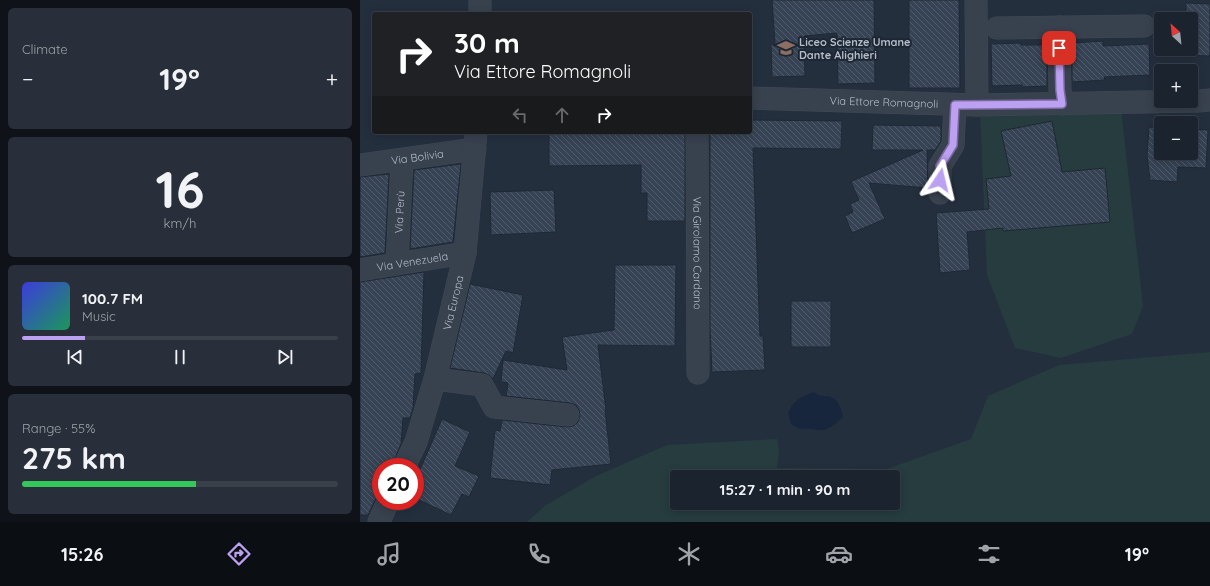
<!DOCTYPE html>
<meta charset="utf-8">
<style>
body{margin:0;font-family:Quicksand,sans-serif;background:#282f3a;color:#f1f3f6;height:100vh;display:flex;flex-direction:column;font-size:15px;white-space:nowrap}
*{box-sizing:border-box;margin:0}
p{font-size:13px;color:#a0a4aa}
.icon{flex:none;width:22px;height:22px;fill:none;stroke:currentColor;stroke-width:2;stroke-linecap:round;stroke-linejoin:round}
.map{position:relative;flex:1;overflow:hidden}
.side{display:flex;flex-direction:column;gap:8px;padding:8px;background:#0f1319;width:360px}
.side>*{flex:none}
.guide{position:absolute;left:12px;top:12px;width:380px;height:122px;border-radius:4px;box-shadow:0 2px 10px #0003,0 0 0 1px #39404a;background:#202124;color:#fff;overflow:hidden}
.needle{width:26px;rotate:333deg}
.controls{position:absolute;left:794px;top:12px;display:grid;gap:8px}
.controls a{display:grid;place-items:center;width:44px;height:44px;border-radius:4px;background:#1b232e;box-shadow:0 2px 10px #0003,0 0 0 1px #39404a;font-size:20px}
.speed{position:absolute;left:12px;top:458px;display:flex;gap:8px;font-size:20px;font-weight:700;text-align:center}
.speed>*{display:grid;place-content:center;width:52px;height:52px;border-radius:50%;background:#1b232e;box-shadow:0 2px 10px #0003,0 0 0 1px #39404a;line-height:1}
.speed .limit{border:6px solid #d22;background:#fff;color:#111}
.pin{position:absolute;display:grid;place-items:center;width:34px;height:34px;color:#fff;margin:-17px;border-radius:8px;box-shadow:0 2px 6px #0006}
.me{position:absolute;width:44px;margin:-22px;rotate:10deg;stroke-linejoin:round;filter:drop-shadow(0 0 3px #0008)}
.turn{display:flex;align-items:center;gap:14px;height:84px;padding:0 16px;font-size:18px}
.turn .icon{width:52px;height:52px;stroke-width:2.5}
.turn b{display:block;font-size:28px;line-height:34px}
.lanes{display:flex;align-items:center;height:38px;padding:0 16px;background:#0003;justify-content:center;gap:20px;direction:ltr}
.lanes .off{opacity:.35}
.big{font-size:30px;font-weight:800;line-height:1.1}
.side .card{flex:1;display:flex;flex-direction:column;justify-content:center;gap:6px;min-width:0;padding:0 14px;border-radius:6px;background:#282f3a}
.side .dial{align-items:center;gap:0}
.dial b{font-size:52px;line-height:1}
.song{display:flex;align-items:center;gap:12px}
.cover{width:48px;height:48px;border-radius:6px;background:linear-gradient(135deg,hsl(240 70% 55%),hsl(150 70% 35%))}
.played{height:4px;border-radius:2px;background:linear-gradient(90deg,#bca0f2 20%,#39404a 20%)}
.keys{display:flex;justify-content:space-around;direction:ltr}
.heat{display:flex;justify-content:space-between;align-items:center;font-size:22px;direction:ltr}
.charge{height:6px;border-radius:3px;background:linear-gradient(90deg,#34c759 55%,#39404a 0)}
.trip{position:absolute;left:310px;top:470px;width:230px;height:40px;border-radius:4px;background:#1b232e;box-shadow:0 2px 10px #0003,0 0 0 1px #39404a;font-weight:800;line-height:40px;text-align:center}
.dock{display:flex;height:64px;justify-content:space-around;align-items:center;background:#0b0e12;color:#a0a4aa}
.dock .icon{width:28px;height:28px}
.dock .current{color:#bca0f2}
.dock b{font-size:18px;color:#f1f3f6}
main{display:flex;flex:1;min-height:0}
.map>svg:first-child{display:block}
</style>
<main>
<section class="side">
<div class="card"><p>Climate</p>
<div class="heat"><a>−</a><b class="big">19°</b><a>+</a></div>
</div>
<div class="card dial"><b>16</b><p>km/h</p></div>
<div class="card">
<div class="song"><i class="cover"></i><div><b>100.7 FM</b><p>Music</p></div></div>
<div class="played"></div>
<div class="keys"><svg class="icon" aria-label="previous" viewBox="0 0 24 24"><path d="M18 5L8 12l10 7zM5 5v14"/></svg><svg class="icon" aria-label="pause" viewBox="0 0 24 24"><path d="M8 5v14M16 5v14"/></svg><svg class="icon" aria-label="next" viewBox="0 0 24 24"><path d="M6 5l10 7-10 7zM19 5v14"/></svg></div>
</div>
<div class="card"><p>Range · 55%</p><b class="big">275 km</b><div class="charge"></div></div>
</section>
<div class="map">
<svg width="850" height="522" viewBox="0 0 850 522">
<defs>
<pattern id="building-back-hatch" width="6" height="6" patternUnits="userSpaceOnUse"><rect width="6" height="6" fill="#364354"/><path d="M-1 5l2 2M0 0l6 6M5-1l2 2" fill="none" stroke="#515c6b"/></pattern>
</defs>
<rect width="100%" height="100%" fill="#242f3e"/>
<g fill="#263c3f" fill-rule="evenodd">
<polygon points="761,109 783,306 772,334 701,358 655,348 627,275 620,112"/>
<path d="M850,352V522H167L186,505L236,476L307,445L417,439L419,451L417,468L527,469L611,439L628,396L699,365ZM317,477H533V503H317Z"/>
</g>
<path fill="#17263c" d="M454,392C459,396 461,396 466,396C478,397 481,407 483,417C478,422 471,428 464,430C456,431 448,427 440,429L431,424L428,413C435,399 440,397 454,392Z"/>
<g fill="url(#building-back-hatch)" stroke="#1f2835">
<polygon points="412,0 514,0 515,83 478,84 477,33 444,36 445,76 412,77 411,44 415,44"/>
<polygon points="549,0 599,0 600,88 549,88"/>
<polygon points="826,3 850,4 850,56 823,55 823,49 831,49 831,19 826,19"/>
<polygon points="743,41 743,46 789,44 790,75 744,77 745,80 712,82 712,43"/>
<polygon points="661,43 661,45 687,45 687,86 662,87 662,85 632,86 631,44"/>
<polygon points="390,120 482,121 481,149 393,148 400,336 403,336 405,370 352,372 350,328 350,132 390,132"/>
<polygon points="692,121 702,172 745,168 750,222 643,231 643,228 607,232 610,270 580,273 576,213 629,209 626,179 651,176 641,131"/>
<polygon points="513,125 581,126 581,141 575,150 567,150 568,188 509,183 525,219 492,233 485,216 493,212 490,204 499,200 491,182 490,182 563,150 512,150"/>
<polygon points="789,127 801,128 801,153 831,153 831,129 848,130 846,168 818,167 817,182 790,180 787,155"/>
<polygon points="189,132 325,132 325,221 287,221 287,193 281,193 281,165 189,166"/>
<polygon points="101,164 93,242 50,249 54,170"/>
<polygon points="29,174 25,253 0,257 0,177"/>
<polygon points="194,190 196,232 131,235 130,192"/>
<polygon points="255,265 316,265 315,346 238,345 246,410 245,410 251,464 192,470 190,485 130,478 135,430 140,431 142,420 207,427 213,426 218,422 220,416 219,410 216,405 210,403 146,396 148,383 141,382 143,360 207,370 202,337 254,330"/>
<polygon points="64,272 61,373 55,374 53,408 50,418 43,418 41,444 32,465 21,465 19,492 17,496 8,515 0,515 0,282"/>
<polygon points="110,284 163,295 153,353 146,351 133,379 129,375 124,373 90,368"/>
<rect x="431" y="301" width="40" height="46"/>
<polygon points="82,419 110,432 95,466 119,476 109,497 102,494 91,515 55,498 55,481"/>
</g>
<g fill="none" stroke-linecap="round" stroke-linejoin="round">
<g stroke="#414a57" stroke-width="23">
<g id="minor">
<polyline points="120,0 120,14"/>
<polyline points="616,0 617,105"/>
<polyline points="699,27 700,90 702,104"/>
<polyline points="637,28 784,26"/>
<path id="s1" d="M390,98L617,105L839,101L850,100"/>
<path id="s2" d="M337,132L338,373"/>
<path id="s3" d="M0,165L115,149"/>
<polyline points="580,193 580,166 593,145 595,105"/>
<path id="s4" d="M37,264L42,160"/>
<path id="s5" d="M0,270L105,253"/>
<polyline points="75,379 122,385 134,407 208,415"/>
<path id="s6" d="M44,467L56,442L75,379L105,253L116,132"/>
<polyline points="19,522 28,501"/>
</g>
</g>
<use href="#minor" stroke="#38414e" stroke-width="22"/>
</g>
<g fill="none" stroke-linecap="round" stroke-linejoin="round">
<g stroke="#7a689d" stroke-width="10">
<polyline id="route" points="580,180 580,166 593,145 595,105 702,104 700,90 699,48"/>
</g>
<use href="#route" stroke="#bca0f2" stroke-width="7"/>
</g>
<defs>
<g id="school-bare" transform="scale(1.38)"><path d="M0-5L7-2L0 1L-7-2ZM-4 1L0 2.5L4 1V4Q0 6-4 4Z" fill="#8d6e63" stroke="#1d2633" stroke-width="2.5" paint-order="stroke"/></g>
</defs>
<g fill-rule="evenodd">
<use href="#school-bare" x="426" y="48"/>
</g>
<g text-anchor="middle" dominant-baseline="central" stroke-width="4" stroke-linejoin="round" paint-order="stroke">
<g font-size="11" font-weight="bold" fill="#b4bcc9" stroke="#1d2633" text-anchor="start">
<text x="439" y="42">Liceo Scienze Umane<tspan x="439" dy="13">Dante Alighieri</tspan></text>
</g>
<g font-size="11" fill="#b4bcc9" stroke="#1d2633">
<text stroke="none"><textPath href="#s1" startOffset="134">Via Ettore Romagnoli</textPath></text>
<text stroke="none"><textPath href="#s3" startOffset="58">Via Bolivia</textPath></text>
<text stroke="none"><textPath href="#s4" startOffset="52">Via Perù</textPath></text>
<text stroke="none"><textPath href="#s2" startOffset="121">Via Girolamo Cardano</textPath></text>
<text stroke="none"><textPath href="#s5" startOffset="53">Via Venezuela</textPath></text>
<text stroke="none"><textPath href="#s6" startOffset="172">Via Europa</textPath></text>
</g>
</g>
</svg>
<div class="controls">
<a><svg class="needle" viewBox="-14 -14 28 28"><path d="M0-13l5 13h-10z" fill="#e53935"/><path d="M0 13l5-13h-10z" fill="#a0a4aa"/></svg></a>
<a>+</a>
<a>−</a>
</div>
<div class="speed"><div class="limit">20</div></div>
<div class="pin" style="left:699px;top:48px;background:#d93025"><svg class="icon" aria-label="arrive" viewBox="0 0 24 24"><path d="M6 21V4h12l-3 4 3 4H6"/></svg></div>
<svg class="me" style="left:580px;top:180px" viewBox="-20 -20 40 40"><path d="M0-17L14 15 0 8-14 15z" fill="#bca0f2" stroke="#fff" stroke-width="4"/></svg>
<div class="trip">15:27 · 1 min · 90 m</div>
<div class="guide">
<div class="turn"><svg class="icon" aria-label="right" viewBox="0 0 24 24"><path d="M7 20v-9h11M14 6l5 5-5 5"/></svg><div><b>30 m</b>Via Ettore Romagnoli</div></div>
<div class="lanes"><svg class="icon off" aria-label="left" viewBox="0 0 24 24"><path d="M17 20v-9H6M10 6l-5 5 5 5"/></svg><svg class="icon off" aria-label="ahead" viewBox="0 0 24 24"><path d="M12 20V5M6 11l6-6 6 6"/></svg><svg class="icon" aria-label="right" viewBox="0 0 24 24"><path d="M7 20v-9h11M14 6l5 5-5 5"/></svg></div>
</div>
</div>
</main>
<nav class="dock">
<b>15:26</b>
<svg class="icon current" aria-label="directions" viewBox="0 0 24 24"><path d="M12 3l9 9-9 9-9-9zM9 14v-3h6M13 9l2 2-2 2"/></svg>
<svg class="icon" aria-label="music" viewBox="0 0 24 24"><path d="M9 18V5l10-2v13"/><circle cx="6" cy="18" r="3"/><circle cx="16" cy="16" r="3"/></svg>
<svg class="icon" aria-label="phone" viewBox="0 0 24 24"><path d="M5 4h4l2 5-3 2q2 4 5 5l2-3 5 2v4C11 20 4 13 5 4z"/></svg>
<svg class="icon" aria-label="climate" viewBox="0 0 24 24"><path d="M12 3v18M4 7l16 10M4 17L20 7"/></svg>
<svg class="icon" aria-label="car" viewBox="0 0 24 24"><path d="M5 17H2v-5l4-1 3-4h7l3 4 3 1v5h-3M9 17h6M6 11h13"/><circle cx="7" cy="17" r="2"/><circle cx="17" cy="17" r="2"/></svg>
<svg class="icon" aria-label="filters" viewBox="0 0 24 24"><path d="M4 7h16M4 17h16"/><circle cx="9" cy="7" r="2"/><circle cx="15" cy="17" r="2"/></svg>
<b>19°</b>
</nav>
